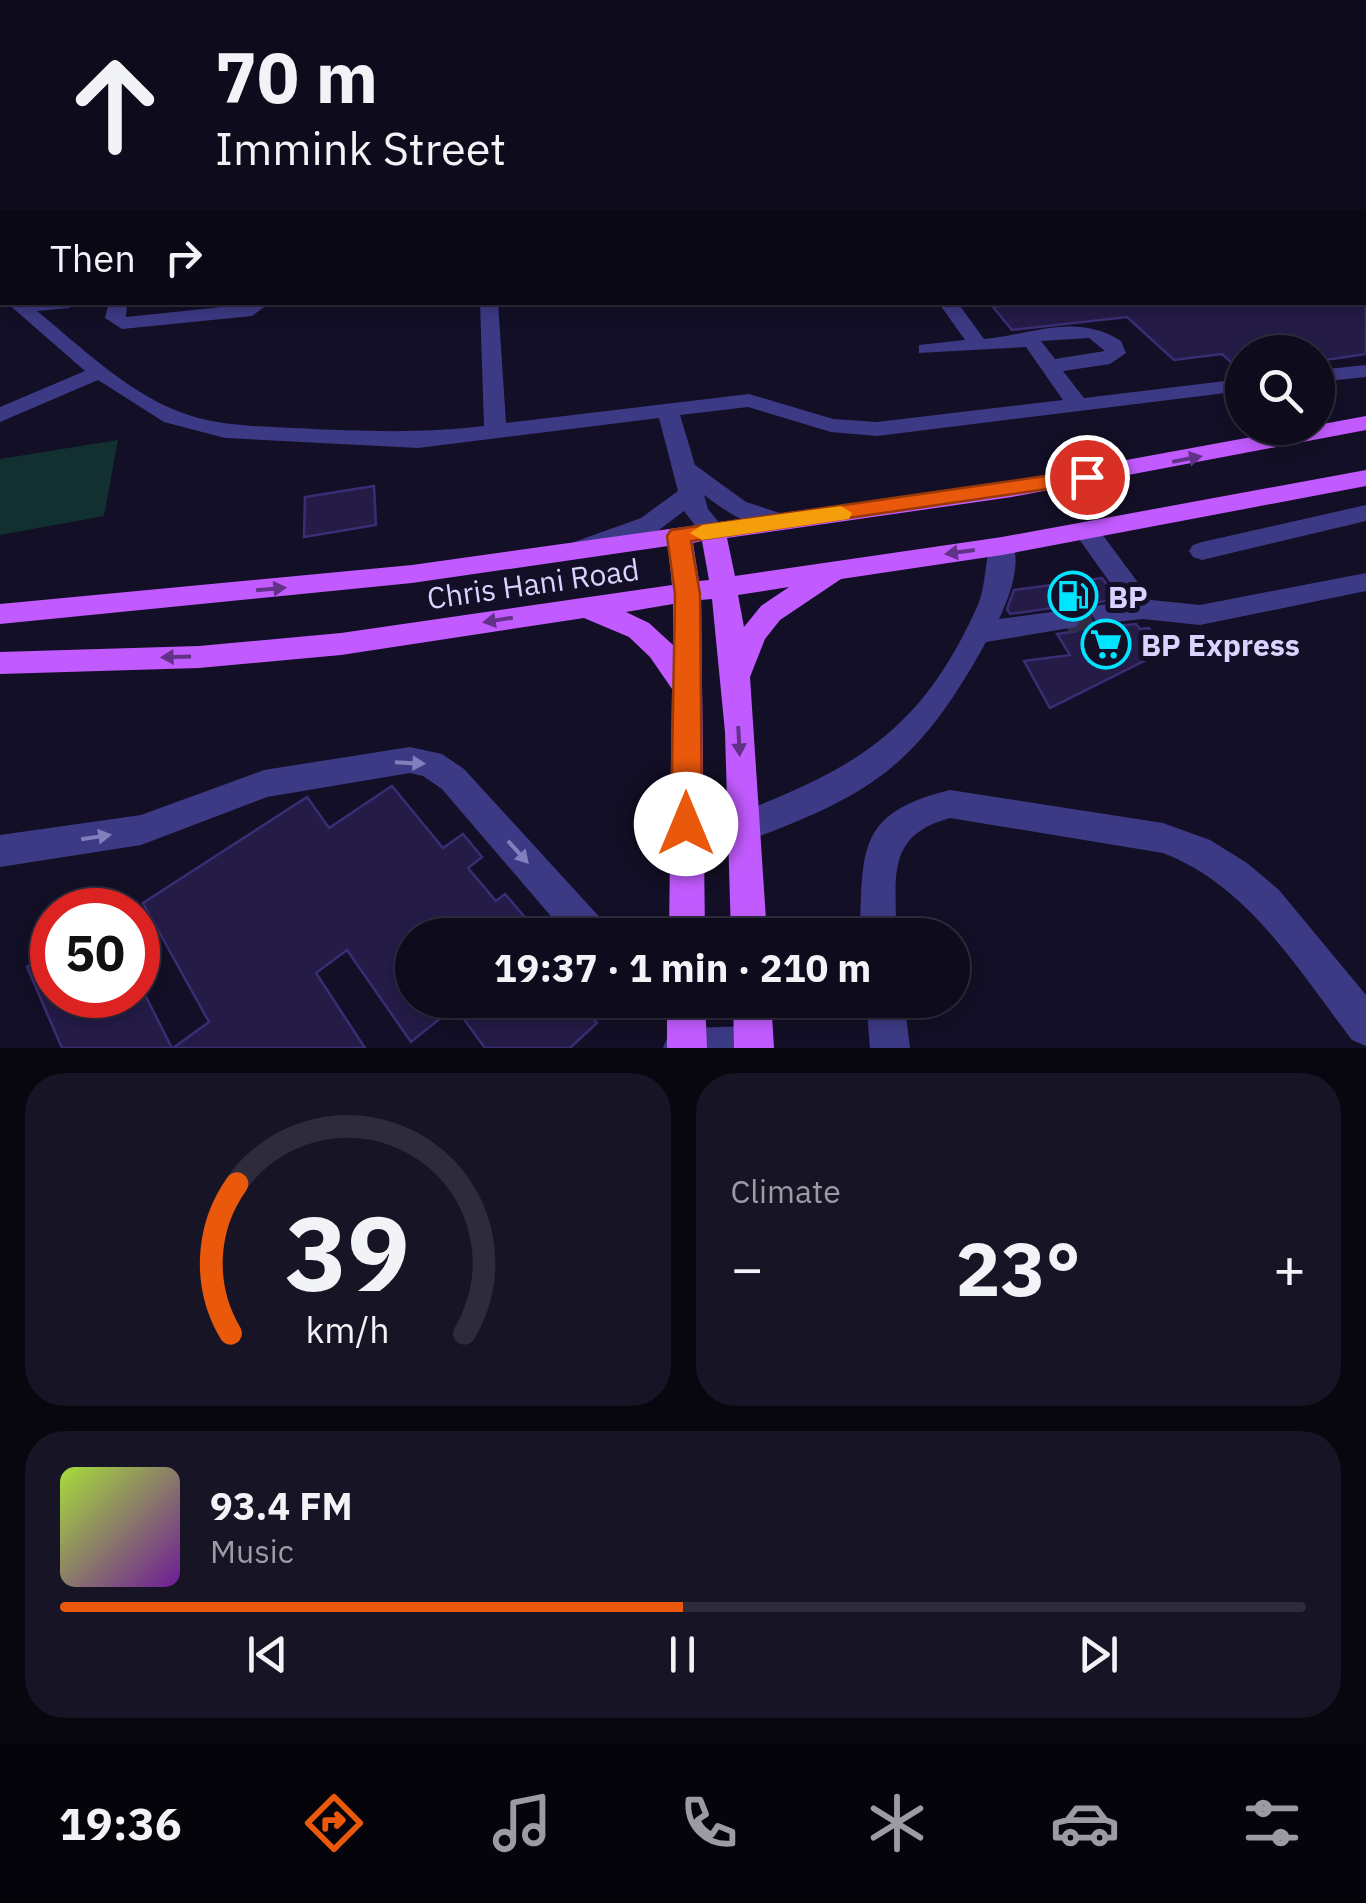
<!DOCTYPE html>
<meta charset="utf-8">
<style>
body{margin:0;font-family:"IBM Plex Sans",sans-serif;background:#171425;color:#f1f3f6;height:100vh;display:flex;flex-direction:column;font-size:38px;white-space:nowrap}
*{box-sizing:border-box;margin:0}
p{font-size:32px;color:#9b9ba3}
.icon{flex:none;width:55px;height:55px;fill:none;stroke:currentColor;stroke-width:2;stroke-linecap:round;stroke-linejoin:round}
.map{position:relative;height:1048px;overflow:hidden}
.drawer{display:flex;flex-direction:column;gap:25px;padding:25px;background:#08060f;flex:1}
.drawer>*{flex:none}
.guide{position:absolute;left:0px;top:0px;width:1368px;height:305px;box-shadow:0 5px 15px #0003,0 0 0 2px #2e2b3b;background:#0e0b1c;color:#f1f3f6;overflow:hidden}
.tools{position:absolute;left:1225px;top:335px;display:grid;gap:20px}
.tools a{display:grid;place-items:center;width:110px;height:110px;border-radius:50%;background:#0e0b1c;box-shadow:0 5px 15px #0003,0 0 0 2px #2e2b3b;font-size:50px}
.speed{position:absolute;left:30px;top:888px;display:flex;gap:20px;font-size:50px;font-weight:700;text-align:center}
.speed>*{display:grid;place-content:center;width:130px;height:130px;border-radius:50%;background:#0e0b1c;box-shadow:0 5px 15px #0003,0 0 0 2px #2e2b3b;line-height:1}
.speed .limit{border:15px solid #d22;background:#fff;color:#111}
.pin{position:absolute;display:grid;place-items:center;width:85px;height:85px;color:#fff;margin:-42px;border:5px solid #fff;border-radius:50%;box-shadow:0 2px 10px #0007}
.me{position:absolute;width:110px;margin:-55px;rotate:0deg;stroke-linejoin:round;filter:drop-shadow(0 0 8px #0008)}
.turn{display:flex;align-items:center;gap:35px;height:210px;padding:0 50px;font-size:45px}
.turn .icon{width:130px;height:130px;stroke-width:2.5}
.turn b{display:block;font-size:70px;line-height:85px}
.then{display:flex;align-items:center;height:95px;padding:0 50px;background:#0003;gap:20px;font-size:38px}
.big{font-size:75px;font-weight:800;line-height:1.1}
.drawer .tile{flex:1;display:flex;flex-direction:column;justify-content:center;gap:15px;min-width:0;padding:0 35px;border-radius:40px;background:#171425}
.drawer .dial{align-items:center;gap:0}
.dial svg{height:260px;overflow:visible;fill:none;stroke:#2e2b3b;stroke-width:7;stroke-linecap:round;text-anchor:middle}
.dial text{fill:#f1f3f6;stroke:none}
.song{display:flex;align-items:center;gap:30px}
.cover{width:120px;height:120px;border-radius:15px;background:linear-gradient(135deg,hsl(80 70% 55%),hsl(280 70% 35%))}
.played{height:10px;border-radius:5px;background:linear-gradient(90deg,#ea580c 50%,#2e2b3b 50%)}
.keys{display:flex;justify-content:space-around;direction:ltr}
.heat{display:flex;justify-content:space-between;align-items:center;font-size:55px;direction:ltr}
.drawer .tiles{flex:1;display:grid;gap:25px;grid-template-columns:1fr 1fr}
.tile:last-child{grid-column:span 2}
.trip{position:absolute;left:395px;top:918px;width:575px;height:100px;border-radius:50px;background:#0e0b1c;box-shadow:0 5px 15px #0003,0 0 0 2px #2e2b3b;font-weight:800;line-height:100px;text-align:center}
.menu{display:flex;height:160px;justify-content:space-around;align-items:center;background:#06040b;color:#9b9ba3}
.menu .icon{width:70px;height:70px}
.menu .active{color:#ea580c}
.menu b{font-size:45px;color:#f1f3f6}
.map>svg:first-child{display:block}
</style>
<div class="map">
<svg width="1366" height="1048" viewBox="0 0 1366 1048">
<rect width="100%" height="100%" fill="#130f26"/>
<polygon fill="#12302f" points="118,440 104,516 0,535 0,459"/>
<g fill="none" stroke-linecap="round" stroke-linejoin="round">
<polyline stroke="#0c2248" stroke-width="4" points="1207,0 1212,2"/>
</g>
<g fill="#241b47" stroke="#3b2d73" stroke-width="2.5">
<polygon points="1038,302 1366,302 1366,354 1318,361 1318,352 1299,352 1290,345 1242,351 1242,372 1222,354 1174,360 1127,317 1012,330 993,307"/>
<polygon points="374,486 376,525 304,537 305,497"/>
<polygon points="1102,578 1117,598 1092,604 1088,611 1092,622 1104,627 1136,624 1140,629 1149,628 1164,651 1050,708 1024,661 1070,655 1057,634 1077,631 1083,618 1077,609 1066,606 1010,614 1007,609 1014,590"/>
<polygon points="392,786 443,848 463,834 482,857 468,868 496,901 505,894 540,935 412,935 412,1000 463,1000 411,1042 347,950 316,973 365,1048 173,1048 209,1022 143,903 307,797 329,828"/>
<polygon points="52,950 52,995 145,995 172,1048 62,1048 27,967"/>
<polygon points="484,1000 577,1000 597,1023 570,1048 485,1048 463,1018"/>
</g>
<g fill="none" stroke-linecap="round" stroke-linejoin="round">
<polyline stroke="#312d47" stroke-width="26" stroke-dasharray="26 14" stroke-linecap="butt" points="1066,620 1105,613"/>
<g stroke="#2fb8b0" stroke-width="2.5" stroke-dasharray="2.5 4" stroke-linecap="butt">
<polyline points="688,0 781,2"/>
<polyline points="926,0 931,2"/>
<polyline points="1145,0 1150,2"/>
</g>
<g fill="#3d3a85" fill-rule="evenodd">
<rect x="110" y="0" width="10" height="2"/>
<rect x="240" y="0" width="10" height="2"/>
<rect x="306" y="0" width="10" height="2"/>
<polygon points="370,0 380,0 381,2 371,2"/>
<rect x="530" y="0" width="10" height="2"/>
<polygon points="801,0 846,0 847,2 804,2"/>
<polygon points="2,48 2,56 0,57 0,49"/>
<rect x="1365" y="80" width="1" height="9"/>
<rect x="1365" y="114" width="1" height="9"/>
<polygon points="2,176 2,186 0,187 0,177"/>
<rect x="1365" y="207" width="1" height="11"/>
<rect x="1365" y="238" width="1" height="10"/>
<rect x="1365" y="257" width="1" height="10"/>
<path d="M6,302H78L69,308L37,311C81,347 127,392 180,412C216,426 255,426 293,428C360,431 417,434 484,426L480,302H498L506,423L749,394L833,419L877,422L1063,400L1026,347L919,353V345L965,340L938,302H957L984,339C1032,335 1075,312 1121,341L1126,353L1110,364L1063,371L1084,398L1242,379V391L877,436L831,432L748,407L680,415L695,465L746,502L789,516L792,522L789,528C761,536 725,511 704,495L708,509L726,531L722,537H704L684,511L659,530L583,557L574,554L570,548L574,542L641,518L678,491L659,418L418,448L225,438L164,422L98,380L0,422V407L85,371ZM1089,338L1105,351L1055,359L1041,341Z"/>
<polygon points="109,302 127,302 126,317 271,302 252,316 122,329 105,318"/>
<polygon points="1366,365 1366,377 1318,382 1318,370"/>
<polygon points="1366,505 1366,521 1202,560 1193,557 1189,551 1193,545 1202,542"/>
<polygon points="1087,523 1096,526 1151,600 1200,605 1366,573 1366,591 1200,625 1143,619 1105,623 1095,620 1091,613 1095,606 1123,601 1074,532"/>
<path d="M1002,537L1011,540C1023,563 1009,597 999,619L1066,610L1076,613L1080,620L1076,627L986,642C918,765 874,794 744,842L732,838L727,827L732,816C855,768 920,733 977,607C987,586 984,556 993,540Z"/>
<polygon points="410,747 442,754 464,769 604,922 609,935 567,935 442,789 423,776 410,773 267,797 141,845 0,867 0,835 141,815 264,770"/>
<path d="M950,790L1163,823L1210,840L1247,863L1279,890L1366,995V1046L1352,1040C1298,970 1249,886 1163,853L950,818C884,836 897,878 896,935H860C863,850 856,813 950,790Z"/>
<polygon points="866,1000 904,1000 910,1048 870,1048"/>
<polygon points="754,1026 768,1032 773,1048 663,1048 669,1034 683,1028"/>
</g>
<g fill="#c25bff" fill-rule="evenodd">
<path d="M1366,416V430L1012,497L727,538L735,576L1002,537L1366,470V486L1002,555L841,579L780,620L765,639L750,677L767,935H731L725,732L712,599L701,600L705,935H669L672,689L650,657L629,637L584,618L341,655L199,668L0,674V652L199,646L341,633L672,585L668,546L412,583L0,624V604L412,565L1012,481ZM702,541L709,580L699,581L693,543ZM789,587L761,606L744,627L738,595ZM673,604V645L649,623L626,612Z"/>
<polygon points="667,1000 705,1000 707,1048 667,1048"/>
<polygon points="733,1000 771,1000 774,1048 734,1048"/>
</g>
</g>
<defs><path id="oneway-solid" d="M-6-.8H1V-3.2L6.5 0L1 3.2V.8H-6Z" transform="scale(2.5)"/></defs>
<g fill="#623188">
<use href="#oneway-solid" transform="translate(1187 459) rotate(-11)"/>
<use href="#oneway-solid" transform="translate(960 552) rotate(172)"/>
<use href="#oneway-solid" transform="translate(271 589) rotate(-5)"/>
<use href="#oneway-solid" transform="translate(498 620) rotate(171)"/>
<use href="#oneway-solid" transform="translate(176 657) rotate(178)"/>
<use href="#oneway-solid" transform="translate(739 741) rotate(87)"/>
</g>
<g fill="#837fbc">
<use href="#oneway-solid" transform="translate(410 763) rotate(3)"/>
<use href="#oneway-solid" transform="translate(96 837) rotate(-9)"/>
<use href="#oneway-solid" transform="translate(518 852) rotate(48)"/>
</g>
<polygon fill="#ea580c" stroke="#983908" stroke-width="2.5" points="1087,470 1095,472 1098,477 1095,482 691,541 700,594 702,824 697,833 686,837 676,833 671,824 675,594 667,536 671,530"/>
<polygon fill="#f59e0b" points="841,506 852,513 849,519 702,540 690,533 702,525"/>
<defs>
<g id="fuel-ring" transform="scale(2.5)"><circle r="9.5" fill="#130f26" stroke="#00e5ff" stroke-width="1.5"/><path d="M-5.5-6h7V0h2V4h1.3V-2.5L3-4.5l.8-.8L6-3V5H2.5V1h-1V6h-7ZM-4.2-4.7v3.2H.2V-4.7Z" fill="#00e5ff"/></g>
<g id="supermarket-ring" transform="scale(2.5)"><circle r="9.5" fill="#130f26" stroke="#00e5ff" stroke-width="1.5"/><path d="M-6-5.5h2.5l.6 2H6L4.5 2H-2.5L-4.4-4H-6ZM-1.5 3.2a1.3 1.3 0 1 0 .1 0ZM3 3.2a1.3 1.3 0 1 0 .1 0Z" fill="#00e5ff"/></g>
</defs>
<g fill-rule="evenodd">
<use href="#fuel-ring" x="1073" y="596"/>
<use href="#supermarket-ring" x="1106" y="644"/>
</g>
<g text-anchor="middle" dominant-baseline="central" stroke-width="10" stroke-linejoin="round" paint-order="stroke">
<g font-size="30" fill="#d9d4ff" stroke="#130f26">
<text transform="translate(533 583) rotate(-8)">Chris Hani Road</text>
</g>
<g font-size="30" font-weight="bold" fill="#d9d4ff" stroke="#130f26" text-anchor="start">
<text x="1108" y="596">BP</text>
<text x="1141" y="644">BP Express</text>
</g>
</g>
</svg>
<div class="tools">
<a><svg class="icon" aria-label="search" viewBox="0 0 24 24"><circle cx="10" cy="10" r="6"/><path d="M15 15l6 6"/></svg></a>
</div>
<div class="speed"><div class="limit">50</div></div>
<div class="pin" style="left:1087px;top:477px;background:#d93025"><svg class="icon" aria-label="arrive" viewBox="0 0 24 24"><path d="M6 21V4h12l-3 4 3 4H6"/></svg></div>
<svg class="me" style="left:686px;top:824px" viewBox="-20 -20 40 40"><circle r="19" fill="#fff"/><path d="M0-13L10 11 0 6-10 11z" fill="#ea580c"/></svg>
<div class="trip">19:37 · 1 min · 210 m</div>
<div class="guide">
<div class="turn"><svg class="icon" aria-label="ahead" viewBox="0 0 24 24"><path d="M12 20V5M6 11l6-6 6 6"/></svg><div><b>70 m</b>Immink Street</div></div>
<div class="then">Then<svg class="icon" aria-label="right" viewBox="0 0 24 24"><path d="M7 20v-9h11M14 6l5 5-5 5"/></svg></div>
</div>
</div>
<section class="drawer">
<div class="tiles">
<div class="tile dial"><svg viewBox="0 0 100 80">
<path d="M14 69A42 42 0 1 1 86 69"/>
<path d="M14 69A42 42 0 0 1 16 23" stroke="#ea580c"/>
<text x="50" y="56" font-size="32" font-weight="700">39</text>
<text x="50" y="72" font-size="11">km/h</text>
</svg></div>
<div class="tile"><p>Climate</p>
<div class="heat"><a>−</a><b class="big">23°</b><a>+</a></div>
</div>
<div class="tile">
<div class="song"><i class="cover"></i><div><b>93.4 FM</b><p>Music</p></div></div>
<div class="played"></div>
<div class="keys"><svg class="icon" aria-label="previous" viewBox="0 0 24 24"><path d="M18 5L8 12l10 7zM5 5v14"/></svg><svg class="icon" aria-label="pause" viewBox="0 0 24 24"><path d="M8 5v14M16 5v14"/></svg><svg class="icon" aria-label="next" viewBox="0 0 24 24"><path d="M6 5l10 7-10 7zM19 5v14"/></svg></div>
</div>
</div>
</section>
<nav class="menu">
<b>19:36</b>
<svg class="icon active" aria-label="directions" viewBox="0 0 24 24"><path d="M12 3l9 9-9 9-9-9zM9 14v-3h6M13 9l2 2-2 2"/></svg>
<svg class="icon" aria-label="music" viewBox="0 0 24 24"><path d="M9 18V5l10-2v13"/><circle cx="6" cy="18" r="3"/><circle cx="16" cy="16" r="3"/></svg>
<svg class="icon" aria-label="phone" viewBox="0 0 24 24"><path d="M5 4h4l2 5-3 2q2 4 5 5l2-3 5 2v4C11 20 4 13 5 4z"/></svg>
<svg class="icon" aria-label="climate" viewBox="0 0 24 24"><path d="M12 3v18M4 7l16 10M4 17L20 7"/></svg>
<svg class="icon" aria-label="car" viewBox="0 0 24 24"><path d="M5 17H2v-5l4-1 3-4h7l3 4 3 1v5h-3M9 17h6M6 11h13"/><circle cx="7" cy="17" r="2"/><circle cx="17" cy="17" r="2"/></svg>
<svg class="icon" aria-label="filters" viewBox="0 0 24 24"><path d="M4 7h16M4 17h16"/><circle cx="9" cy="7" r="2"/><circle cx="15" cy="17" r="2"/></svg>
</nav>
